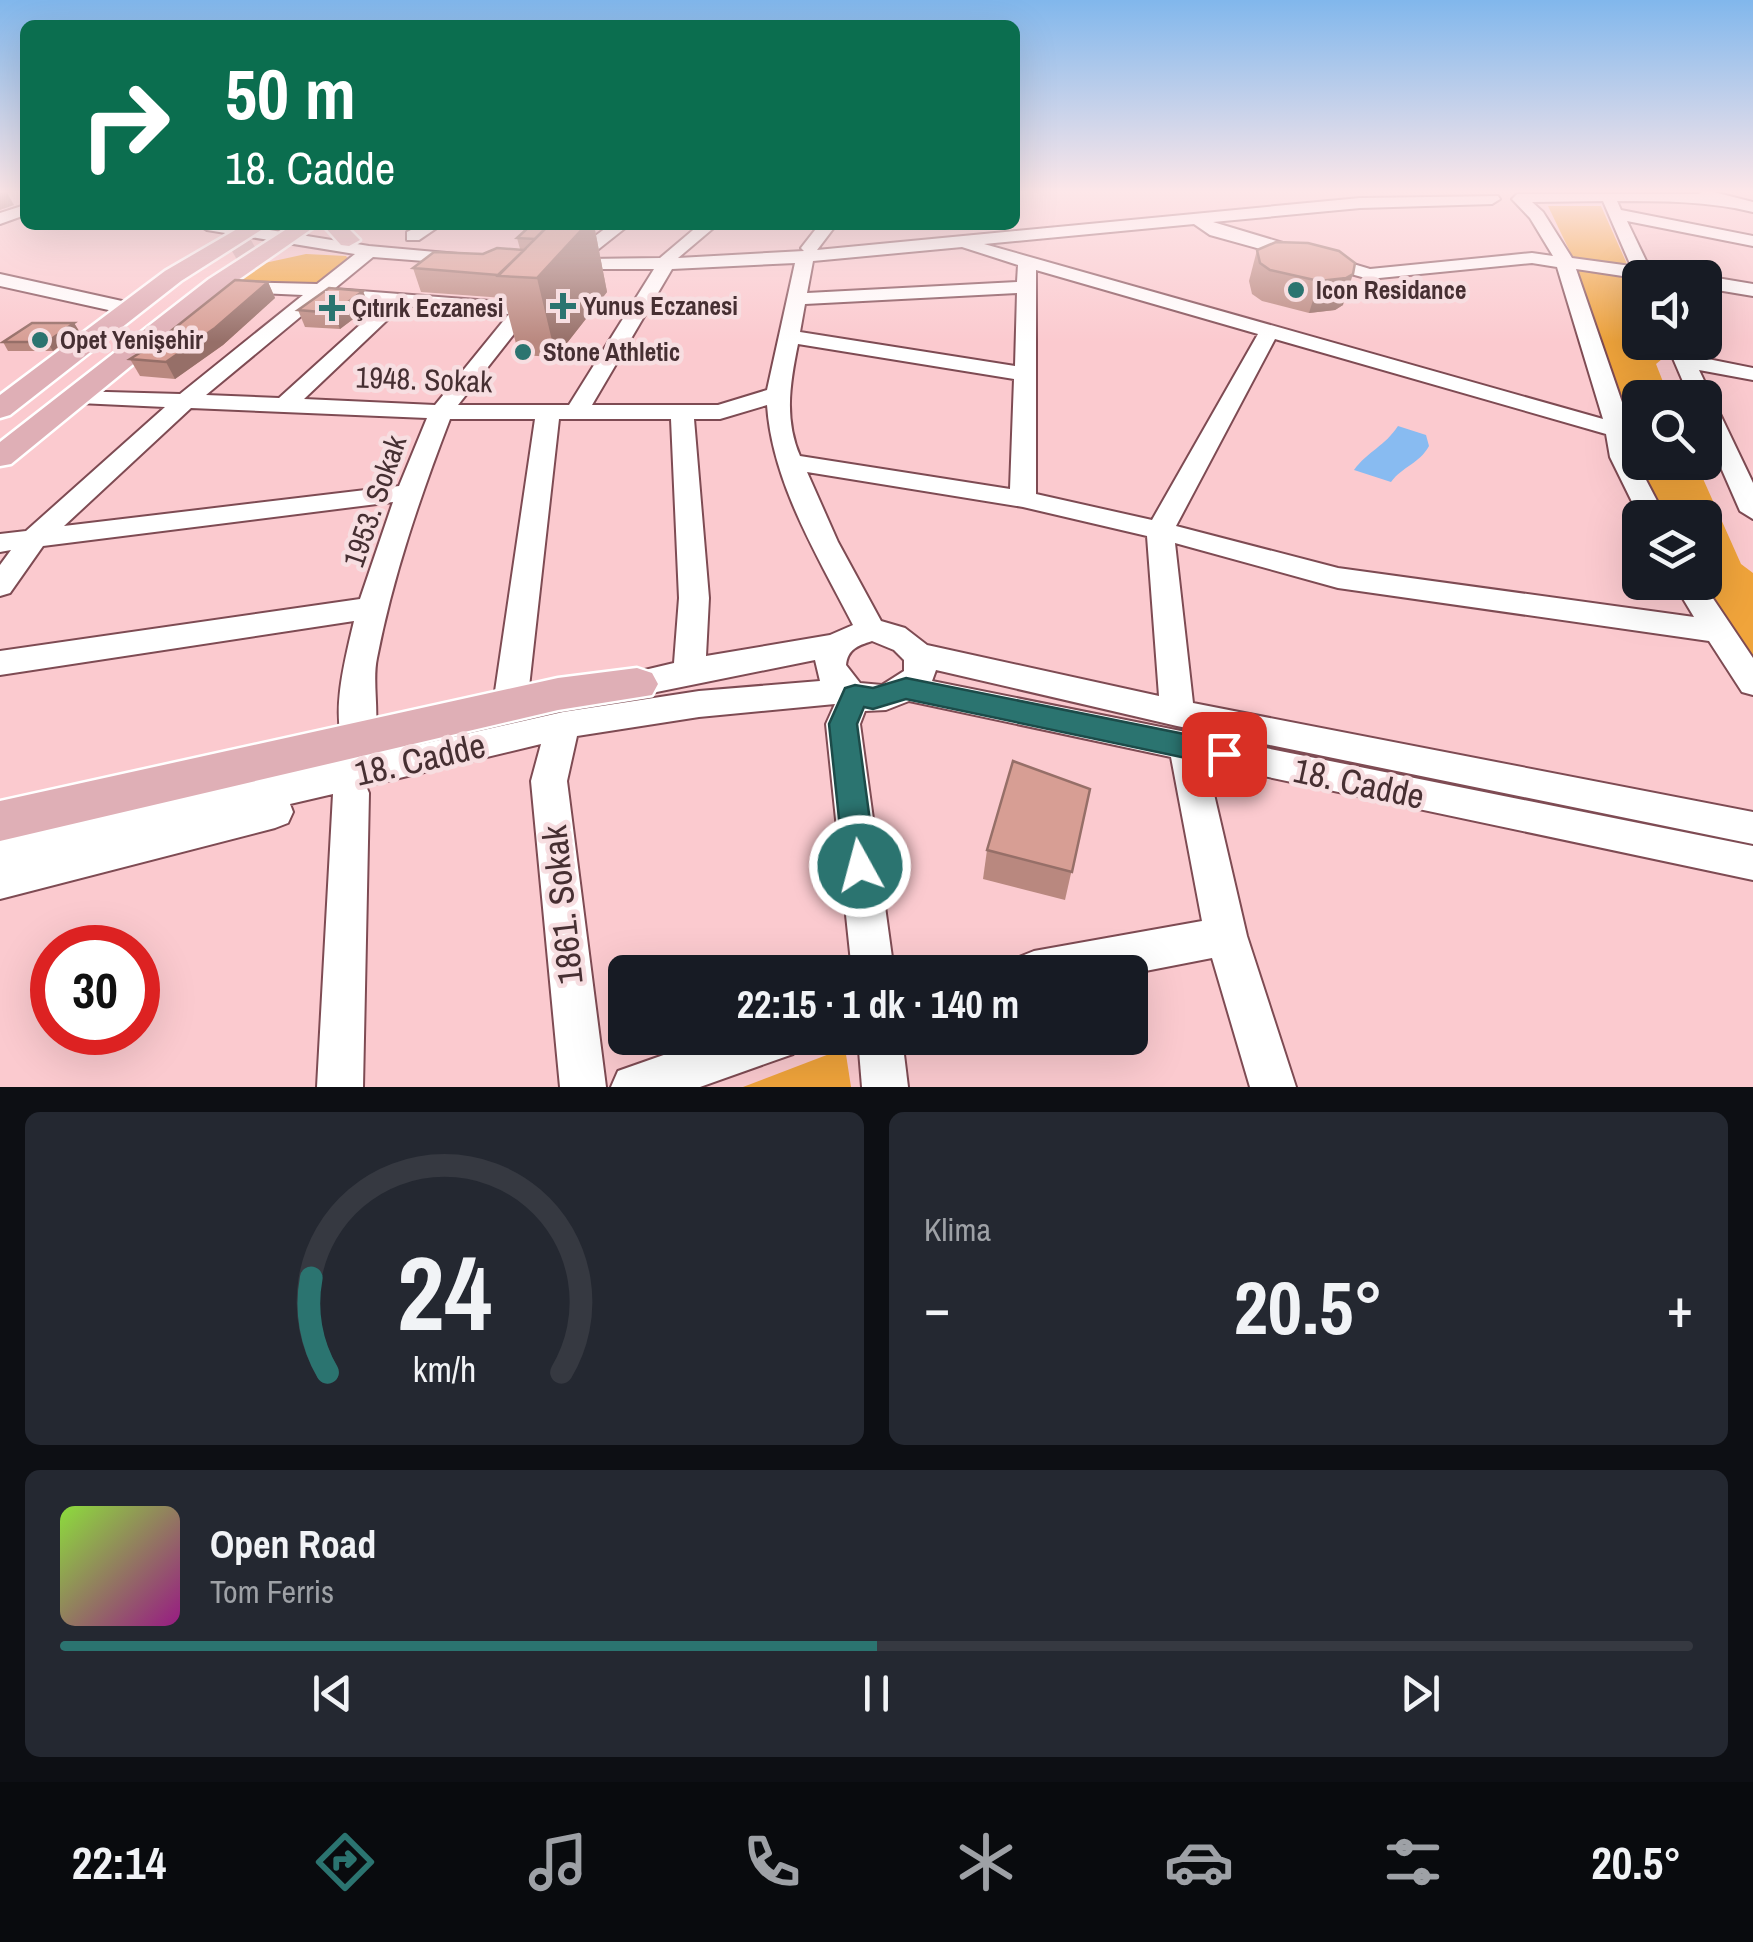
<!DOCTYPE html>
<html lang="tr">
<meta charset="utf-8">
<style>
body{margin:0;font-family:"Archivo Narrow",sans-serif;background:#242831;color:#f1f3f6;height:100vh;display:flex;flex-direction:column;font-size:38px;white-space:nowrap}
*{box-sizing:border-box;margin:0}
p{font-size:32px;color:#9ea1a6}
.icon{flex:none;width:55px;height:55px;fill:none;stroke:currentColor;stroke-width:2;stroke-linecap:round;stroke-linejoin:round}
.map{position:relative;height:1087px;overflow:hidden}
.panel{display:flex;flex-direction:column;gap:25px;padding:25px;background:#0d0f14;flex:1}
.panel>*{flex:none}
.guide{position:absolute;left:20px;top:20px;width:1000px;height:210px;border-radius:15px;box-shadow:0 10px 40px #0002;background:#0b6e4f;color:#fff;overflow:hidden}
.tools{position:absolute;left:1622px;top:260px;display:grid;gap:20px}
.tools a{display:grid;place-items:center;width:100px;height:100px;border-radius:15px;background:#171b24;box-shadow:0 10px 40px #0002;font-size:50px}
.speed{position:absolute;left:30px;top:925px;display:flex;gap:20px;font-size:50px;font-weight:700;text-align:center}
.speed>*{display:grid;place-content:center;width:130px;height:130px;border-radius:50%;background:#171b24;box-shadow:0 10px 40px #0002;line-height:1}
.speed .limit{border:15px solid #d22;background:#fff;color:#111}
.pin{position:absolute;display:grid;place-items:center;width:85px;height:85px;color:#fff;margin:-42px;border-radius:20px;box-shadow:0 5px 15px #0006}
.me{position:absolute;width:110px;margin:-55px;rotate:353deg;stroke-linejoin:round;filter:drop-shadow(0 0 8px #0008)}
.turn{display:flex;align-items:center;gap:35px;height:210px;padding:0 40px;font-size:45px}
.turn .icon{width:130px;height:130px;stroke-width:2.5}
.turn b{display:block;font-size:70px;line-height:85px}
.big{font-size:75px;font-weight:800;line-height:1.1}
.panel .tile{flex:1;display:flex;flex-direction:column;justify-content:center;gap:15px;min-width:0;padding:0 35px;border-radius:15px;background:#242831}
.panel .dial{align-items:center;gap:0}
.dial svg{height:260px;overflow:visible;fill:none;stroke:#363941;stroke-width:7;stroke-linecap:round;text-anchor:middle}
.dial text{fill:#f1f3f6;stroke:none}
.song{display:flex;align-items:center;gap:30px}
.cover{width:120px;height:120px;border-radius:15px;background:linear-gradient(135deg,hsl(90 70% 55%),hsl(310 70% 35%))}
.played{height:10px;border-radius:5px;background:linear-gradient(90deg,#2b7470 50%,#363941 50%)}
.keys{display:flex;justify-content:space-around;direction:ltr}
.heat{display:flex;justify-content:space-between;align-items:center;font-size:55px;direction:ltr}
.panel .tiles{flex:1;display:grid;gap:25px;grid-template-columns:1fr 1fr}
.tile:last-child{grid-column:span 2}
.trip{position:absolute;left:608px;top:955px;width:540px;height:100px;border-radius:15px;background:#171b24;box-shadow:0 10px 40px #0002;font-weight:800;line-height:100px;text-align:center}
.menu{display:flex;height:160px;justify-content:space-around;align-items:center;background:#090b0e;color:#9ea1a6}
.menu .icon{width:70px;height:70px}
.menu .on{color:#2b7470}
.menu b{font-size:45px;color:#f1f3f6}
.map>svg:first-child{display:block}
</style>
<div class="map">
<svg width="1753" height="1087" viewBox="0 0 1753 1087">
<rect width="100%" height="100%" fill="#fbcacf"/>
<g fill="#f0a43b">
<polygon points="1548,206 1601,206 1627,264 1573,258"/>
<polygon points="306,254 346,256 349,260 317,286 236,282 260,264"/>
<polygon points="1572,264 1625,272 1640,308 1640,342 1655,343 1662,359 1656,364 1669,397 1640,398 1640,462 1696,463 1741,564 1753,573 1753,661 1702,583 1705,582 1705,518 1665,517 1632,459 1631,430 1619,391"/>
<polygon points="845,1048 851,1087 743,1087"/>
</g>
<path fill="#88bbf1" d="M1398,426L1426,435L1429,446C1419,464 1403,466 1391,482L1354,470C1368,451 1385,446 1398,426Z"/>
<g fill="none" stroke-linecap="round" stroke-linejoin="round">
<polyline stroke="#d7abb0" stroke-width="22" stroke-dasharray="22 11" stroke-linecap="butt" points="236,258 293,225"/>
<g stroke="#7e4b53" stroke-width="4">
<g id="minor">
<path d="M1706,190L1753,202V212C1708,201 1663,201 1617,201L1621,210L1753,236V246L1627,221L1650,269L1685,278H1640V282L1636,278L1576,269L1624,408L1634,457L1666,518H1640L1610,457L1606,434L1275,339L1176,526L1338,568L1694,617L1673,582H1702L1753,658V695L1742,692L1709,641L1338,588L1175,543L1193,703L1753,812V844L1177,726L936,670L932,681L1753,846V880L1207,764L1247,936L1296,1087H1250L1212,958L1130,974L1013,972L1019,957L1034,951L1202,921L1171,757L909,701L886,710L865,711L860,724L894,972H852L826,724L835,704L699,717L577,736L567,781L606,1087H560L531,781L541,744L366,786L369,793L363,1087H317L333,794L290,804L293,812L288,823L275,828L0,899V840L563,712L699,691L820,681L815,660L622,699L611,696L606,687L611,678L674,663L679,598L671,419H559L527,705L522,714L510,718L498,714L493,705L535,419H450C420,497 393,576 377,658C371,686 383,724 370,750L358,754L346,750C329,717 346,656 354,621L0,675V651L360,599L393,502L43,546L10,593L0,596V565L11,550L0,552V534L26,531L165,407L79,403L68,396L71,391L180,394L303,295L236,292L227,286L229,282L317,284L355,254L207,230L199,225H238L369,246L469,255L472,259L463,264L373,257L334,289L518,303L526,293H540V301L458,405H569L654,269H560V261L571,260L572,253L610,225H629L586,259L660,258L699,225H717L678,258L804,251L801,248L819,225H836L817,250L1360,198L1498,196L1500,199L1492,204L1360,208L1213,222L1370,269L1532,253L1553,256L1530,218L1512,199L1517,194H1699ZM1603,201L1631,266L1572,258L1543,212L1532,202ZM1194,224L1210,235L1369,279L1532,263L1557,267L1603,419L984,244ZM962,247L1018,265L1017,282L807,293L813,261ZM795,263L767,390L718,405H592L672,269ZM1036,270L1258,334L1152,520L1036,494ZM1017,293L1015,366L800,332L805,304ZM323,298L383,304L279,398L206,395ZM403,305L509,314L435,405L304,399ZM798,344L1014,379L1010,489L800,456C784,419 790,383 798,344ZM767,405C772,482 818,557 853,625L830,635L706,656L709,598L694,419H720ZM191,408L427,418L399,486L64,526ZM807,472L1023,507L1147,536L1159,696L927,645L905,628L881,621L838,542ZM872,641L894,650L904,660V671L882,685L860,683L846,665C848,649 857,646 872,641Z"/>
<polygon points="25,205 25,215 0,224 0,213"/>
<polygon points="421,225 441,225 419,240 407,240 407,232"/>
<polygon points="0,274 131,303 141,309 131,315 0,286"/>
<polygon points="1705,276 1753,284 1753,296 1705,288 1705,278 1701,278"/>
<polygon points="1666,342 1686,342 1693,356 1753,368 1753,380 1699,370 1753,483 1753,519 1740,511 1705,431 1705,398 1690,398"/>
<polygon points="712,1038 799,1038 793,1054 700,1087 611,1087 618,1071"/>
<polygon points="858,1038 902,1038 908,1087 862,1087"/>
</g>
</g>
<g stroke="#fff" stroke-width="5">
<g id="major">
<polygon points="244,225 269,225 181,281 10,415 0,418 0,395 165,271"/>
<polygon points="293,225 317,225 225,289 11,464 0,466 0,442 209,279"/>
<polygon points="323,225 345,225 360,240 349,246 341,245"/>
<polygon points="637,668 652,673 658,684 652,695 558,710 0,841 0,801 558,678"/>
</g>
</g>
<use href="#minor" fill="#fff" fill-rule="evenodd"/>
<use href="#major" fill="#dfafb6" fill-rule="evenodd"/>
</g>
<g fill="#b9887f">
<polygon points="531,225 594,225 607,292 556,357 519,355 504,298 421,292 413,268 483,254 520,249 517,238"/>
<polygon points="1308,243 1343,305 1335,310 1309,313 1262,301 1252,294 1249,281 1257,250"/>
<polygon points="268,282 275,298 223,345 175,379 140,376 130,359 157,342"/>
<polygon points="363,291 369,307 340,329 305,327 298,310"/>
<polygon points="74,323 79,331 53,351 8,351 3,342"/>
<polygon points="1090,789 1065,900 983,879 987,850"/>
</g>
<g fill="#966f68">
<polygon points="6,191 14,205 0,210 0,193"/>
<polygon points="586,225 594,225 607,292 556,357 537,278"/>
<polygon points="1353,274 1343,305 1335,310 1309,313 1319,281"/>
<polygon points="268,282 275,298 223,345 175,379 166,362"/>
<polygon points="363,291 369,307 340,329 333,313"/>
<polygon points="74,323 79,331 53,351 47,342"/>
</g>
<g fill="#d79e94" stroke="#966f68" stroke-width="2.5">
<polygon points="531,225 549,225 535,239 517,238"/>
<polygon points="549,225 586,225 537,278 498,276"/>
<polygon points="1276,242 1308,243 1339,251 1355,263 1353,274 1346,278 1319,281 1270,270 1260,263 1257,250"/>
<polygon points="497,248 524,250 498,275 413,268 434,252 483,254"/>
<polygon points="235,280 268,282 215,328 166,362 130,359 157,342"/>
<polygon points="329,288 363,291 333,313 298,310"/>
<polygon points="32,323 74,323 47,342 3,342"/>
<polygon points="1013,761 1090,789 1072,872 987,850"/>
</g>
<linearGradient id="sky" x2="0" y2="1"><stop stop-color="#81b7ec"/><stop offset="0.56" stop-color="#fde7e9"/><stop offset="1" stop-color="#fde7e9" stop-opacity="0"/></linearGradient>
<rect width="1753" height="342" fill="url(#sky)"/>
<polygon fill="#2b7470" stroke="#1c4b49" stroke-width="2.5" points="906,678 1224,742 1234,746 1238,754 1234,762 1224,766 906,699 873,709 864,707 857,724 876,866 871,876 860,880 849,876 844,866 829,724 845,688 855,685 873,688"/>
<g fill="#2b7470" stroke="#f7dee1" stroke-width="4">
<circle cx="1296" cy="290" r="10"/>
<path d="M558 291h10v10h10v10h-10v10h-10v-10h-10v-10h10z"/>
<path d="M327 293h10v10h10v10h-10v10h-10v-10h-10v-10h10z"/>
<circle cx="40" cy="340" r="10"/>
<circle cx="523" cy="352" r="10"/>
</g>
<g text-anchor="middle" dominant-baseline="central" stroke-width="9" stroke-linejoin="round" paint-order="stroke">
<g font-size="25" font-weight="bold" fill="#462f32" stroke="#f7dee1" text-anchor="start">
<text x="1316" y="290">Icon Residance</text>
<text x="583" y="306">Yunus Eczanesi</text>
<text x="352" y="308">Çıtırık Eczanesi</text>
<text x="60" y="340">Opet Yenişehir</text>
<text x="543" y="352">Stone Athletic</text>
</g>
<g font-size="30" fill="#462f32" stroke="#f7dee1">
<text transform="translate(424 379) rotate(2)">1948. Sokak</text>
<text transform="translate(374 501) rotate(-71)">1953. Sokak</text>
</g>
<g font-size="35" fill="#462f32" stroke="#f7dee1">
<text transform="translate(420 759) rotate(-13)">18. Cadde</text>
<text transform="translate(1359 783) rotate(12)">18. Cadde</text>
<text transform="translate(562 905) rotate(-96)">1861. Sokak</text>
</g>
</g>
</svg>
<div class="tools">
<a><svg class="icon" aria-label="sound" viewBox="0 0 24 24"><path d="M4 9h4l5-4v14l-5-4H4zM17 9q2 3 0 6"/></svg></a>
<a><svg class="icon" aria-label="search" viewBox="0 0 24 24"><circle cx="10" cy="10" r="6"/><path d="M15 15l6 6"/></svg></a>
<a><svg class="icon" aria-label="layers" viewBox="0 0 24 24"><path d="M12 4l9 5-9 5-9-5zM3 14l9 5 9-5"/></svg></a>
</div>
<div class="speed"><div class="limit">30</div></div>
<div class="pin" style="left:1224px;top:754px;background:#d93025"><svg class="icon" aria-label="arrive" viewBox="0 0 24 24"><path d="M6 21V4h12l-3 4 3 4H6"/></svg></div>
<svg class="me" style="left:860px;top:866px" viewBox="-20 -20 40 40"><circle r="17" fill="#2b7470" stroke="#fff" stroke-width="3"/><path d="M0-11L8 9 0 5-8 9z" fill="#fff"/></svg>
<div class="trip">22:15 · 1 dk · 140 m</div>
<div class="guide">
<div class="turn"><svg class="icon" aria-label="right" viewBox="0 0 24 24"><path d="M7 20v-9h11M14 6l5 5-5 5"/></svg><div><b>50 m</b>18. Cadde</div></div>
</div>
</div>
<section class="panel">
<div class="tiles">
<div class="tile dial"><svg viewBox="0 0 100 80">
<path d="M14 69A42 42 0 1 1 86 69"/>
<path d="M14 69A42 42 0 0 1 9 40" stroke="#2b7470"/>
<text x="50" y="56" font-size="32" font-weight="700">24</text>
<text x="50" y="72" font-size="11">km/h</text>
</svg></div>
<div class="tile"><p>Klima</p>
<div class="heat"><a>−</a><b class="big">20.5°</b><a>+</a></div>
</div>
<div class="tile">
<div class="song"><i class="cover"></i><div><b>Open Road</b><p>Tom Ferris</p></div></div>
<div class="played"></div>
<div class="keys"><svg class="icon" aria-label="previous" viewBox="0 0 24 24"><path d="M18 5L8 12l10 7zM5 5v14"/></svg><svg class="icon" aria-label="pause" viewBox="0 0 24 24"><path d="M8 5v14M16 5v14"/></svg><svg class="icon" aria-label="next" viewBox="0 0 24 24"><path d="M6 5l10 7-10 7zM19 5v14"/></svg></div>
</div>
</div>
</section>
<nav class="menu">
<b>22:14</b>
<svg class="icon on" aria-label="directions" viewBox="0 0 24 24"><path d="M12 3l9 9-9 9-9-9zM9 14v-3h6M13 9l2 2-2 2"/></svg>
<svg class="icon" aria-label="music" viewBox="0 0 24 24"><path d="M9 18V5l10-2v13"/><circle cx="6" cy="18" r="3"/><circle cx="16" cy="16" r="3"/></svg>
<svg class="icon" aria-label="phone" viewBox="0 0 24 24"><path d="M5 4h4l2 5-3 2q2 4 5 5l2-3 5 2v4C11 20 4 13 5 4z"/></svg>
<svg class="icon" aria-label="climate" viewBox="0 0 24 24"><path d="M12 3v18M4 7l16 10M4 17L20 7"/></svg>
<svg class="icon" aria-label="car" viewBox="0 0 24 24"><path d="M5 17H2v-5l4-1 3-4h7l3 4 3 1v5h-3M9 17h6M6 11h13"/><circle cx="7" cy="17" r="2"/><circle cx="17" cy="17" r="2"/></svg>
<svg class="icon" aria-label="filters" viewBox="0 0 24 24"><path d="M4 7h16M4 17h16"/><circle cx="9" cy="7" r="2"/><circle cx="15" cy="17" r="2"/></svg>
<b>20.5°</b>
</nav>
